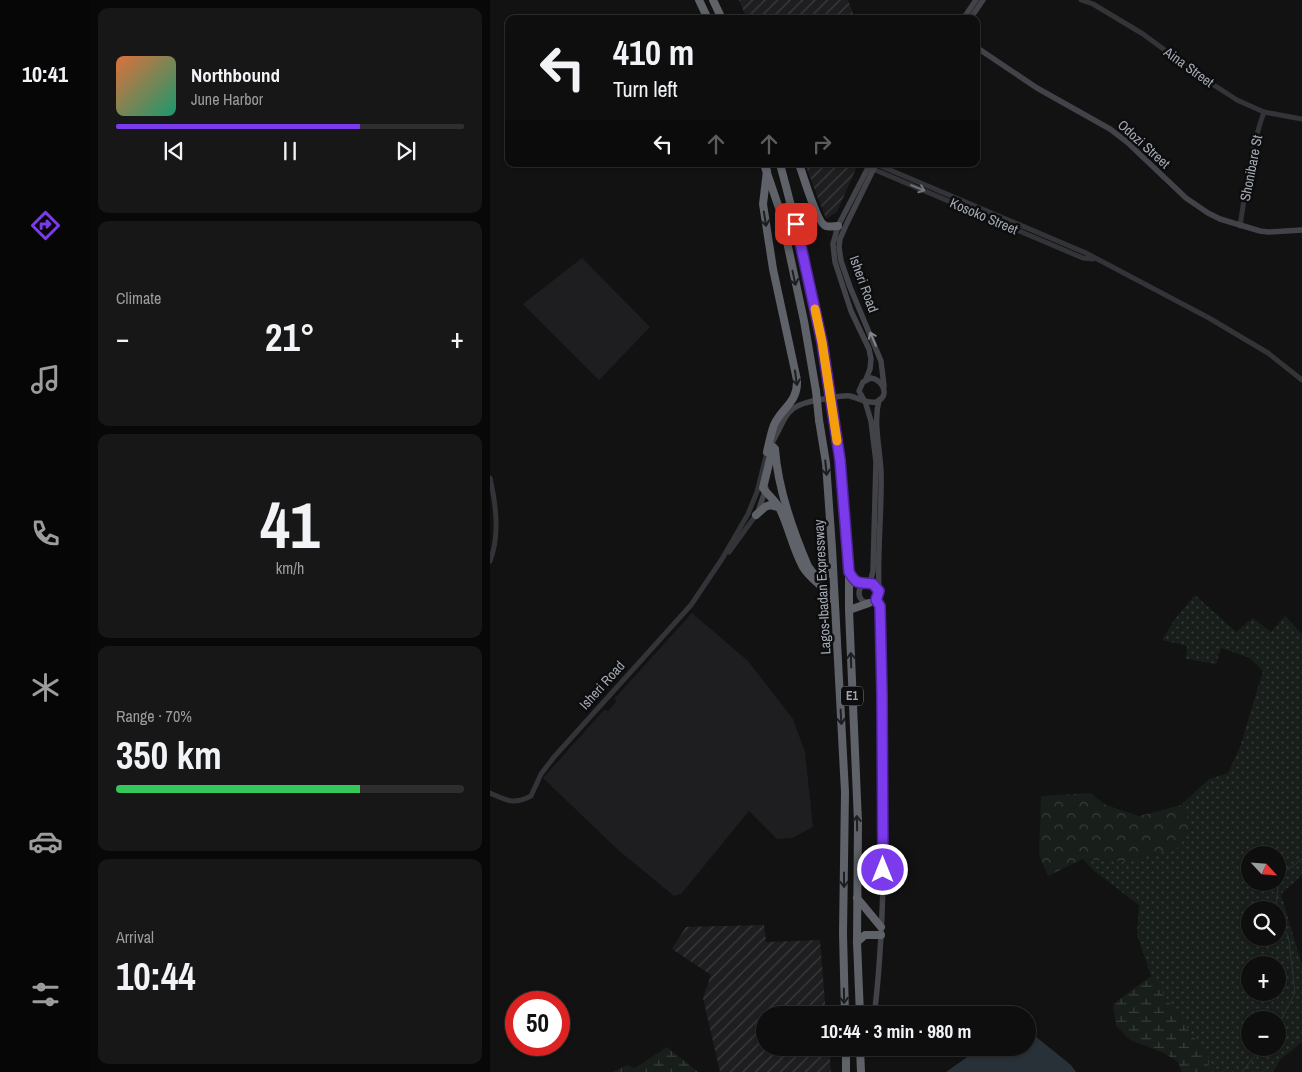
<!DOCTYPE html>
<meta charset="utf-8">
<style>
body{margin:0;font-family:"Archivo Narrow",sans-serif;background:#171717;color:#f1f3f6;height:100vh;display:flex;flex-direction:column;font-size:19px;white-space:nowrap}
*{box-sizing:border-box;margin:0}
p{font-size:16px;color:#9b9c9e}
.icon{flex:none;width:28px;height:28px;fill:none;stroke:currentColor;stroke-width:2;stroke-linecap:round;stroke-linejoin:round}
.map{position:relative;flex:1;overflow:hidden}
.drawer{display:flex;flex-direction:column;gap:8px;padding:8px;background:#080808;width:400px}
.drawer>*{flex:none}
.guide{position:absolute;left:15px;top:15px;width:475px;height:152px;border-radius:10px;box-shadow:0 1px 4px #0004,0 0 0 1px #2e2e2e;background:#0e0e0e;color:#f1f3f6;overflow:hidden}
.needle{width:32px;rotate:116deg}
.buttons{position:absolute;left:751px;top:846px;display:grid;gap:10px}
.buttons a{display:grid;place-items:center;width:45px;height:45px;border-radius:50%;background:#0e0e0e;box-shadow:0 1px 4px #0004,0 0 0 1px #2e2e2e;font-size:25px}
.speed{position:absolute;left:15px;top:991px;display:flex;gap:10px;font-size:25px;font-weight:700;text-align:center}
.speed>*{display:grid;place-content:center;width:65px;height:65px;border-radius:50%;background:#0e0e0e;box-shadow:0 1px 4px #0004,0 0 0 1px #2e2e2e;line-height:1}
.speed .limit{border:8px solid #d22;background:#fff;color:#111}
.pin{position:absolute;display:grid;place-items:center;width:42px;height:42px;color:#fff;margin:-21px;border-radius:10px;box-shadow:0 2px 8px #0006}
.me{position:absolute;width:55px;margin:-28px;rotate:0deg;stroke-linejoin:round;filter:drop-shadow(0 0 4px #0008)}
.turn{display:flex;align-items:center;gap:18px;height:105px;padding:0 25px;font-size:22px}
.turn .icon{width:65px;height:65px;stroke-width:2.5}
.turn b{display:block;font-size:35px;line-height:42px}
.lanes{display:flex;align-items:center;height:48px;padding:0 25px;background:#0003;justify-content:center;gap:25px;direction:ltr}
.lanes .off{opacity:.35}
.big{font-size:38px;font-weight:800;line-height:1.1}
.drawer .widget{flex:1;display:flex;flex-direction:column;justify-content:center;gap:8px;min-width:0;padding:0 18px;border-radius:10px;background:#171717}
.drawer .dial{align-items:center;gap:0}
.dial b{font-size:65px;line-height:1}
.song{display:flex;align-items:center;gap:15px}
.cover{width:60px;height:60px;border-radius:8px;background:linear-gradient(135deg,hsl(20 70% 55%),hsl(160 70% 35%))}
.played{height:5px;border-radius:2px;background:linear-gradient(90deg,#7c3aed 70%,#2e2e2e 70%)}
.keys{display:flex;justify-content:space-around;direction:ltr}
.heat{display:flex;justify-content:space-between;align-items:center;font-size:28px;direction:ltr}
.charge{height:8px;border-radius:4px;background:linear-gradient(90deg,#34c759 70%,#2e2e2e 0)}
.trip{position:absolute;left:266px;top:1006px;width:280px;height:50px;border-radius:25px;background:#0e0e0e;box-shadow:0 1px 4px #0004,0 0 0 1px #2e2e2e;font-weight:800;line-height:50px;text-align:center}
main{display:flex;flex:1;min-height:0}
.tab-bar{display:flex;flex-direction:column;width:90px;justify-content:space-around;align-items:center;background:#060606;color:#9b9c9e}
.tab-bar .icon{width:35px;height:35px}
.tab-bar .active{color:#7c3aed}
.tab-bar b{font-size:22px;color:#f1f3f6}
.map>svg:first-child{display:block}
</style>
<main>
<nav class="tab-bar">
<b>10:41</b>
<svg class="icon active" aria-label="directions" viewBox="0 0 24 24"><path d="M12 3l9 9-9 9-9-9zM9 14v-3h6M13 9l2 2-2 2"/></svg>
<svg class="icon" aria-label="music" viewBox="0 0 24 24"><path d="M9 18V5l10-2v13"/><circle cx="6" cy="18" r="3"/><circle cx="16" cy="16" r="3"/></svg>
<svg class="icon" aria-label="phone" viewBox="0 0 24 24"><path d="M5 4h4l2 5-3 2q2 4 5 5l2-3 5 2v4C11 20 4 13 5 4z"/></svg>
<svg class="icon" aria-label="climate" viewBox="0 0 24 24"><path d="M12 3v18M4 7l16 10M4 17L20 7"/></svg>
<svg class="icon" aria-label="car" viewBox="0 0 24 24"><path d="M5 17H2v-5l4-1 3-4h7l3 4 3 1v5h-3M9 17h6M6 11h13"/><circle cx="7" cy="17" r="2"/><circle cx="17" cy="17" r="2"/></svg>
<svg class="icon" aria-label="filters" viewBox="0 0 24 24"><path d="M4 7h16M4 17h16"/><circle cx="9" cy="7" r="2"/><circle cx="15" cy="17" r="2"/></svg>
</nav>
<section class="drawer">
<div class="widget">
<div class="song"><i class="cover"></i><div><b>Northbound</b><p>June Harbor</p></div></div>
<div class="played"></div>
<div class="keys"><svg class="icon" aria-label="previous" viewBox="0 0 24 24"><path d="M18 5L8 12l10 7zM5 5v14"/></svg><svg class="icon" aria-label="pause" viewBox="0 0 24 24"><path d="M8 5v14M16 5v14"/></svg><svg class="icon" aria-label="next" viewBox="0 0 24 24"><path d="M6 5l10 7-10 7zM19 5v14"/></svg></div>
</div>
<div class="widget"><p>Climate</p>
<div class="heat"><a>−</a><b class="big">21°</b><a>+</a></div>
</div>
<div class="widget dial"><b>41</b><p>km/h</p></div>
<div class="widget"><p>Range · 70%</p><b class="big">350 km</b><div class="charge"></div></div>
<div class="widget"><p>Arrival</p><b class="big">10:44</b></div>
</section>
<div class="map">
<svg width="812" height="1072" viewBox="0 0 812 1072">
<defs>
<pattern id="industrial-furrows" width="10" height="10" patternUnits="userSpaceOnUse" patternTransform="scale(1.25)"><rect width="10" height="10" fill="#1e1e20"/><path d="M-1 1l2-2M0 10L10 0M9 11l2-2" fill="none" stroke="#3c3c3e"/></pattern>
<pattern id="grass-dots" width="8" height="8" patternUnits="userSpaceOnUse" patternTransform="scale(1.25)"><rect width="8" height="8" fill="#181e19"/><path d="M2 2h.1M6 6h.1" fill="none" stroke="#363c38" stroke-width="1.8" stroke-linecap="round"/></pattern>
<pattern id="forest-crowns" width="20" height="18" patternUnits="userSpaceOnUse" patternTransform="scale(1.25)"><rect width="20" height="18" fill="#181e19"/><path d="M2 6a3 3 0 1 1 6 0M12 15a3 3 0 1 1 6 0" fill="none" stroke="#363c38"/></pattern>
<pattern id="wetland-marsh" width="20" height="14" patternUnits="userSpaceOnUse" patternTransform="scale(1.25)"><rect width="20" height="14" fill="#181e19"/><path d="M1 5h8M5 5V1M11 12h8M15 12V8" fill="none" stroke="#363c38"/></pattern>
</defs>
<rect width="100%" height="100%" fill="#121213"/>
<g fill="#1e1e20">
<polygon points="92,258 160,327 109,380 33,304"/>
<polygon points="202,613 258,661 303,719 315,752 323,827 302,838 287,839 259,811 191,894 184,896 127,849 53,778 114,710 118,711 126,702 125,698"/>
</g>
<g fill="url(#industrial-furrows)">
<polygon points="249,0 358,0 365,19 257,19"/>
<polygon points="315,164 368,164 347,212 336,219"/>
<polygon points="274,925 276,942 330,940 336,1015 275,1015 275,1048 339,1048 341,1072 230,1072 213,998 221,975 182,949 196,927"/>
</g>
<path fill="url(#grass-dots)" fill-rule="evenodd" d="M705,595L746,632L763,618L781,632L795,616L812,634V875L791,894L812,965V1042L791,1059L783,1072H718L719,1059L661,976L647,934L649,905L603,870L593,859L635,862L702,828L691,805L719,779L738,773L750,747L773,671L760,658L731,648L726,664L696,659L697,646L672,640L685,619ZM760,855H788V882H760ZM760,910H788V938H760ZM760,965H788V992H760ZM760,1020H788V1048H760Z"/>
<polygon fill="url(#forest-crowns)" points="600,793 616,805 649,816 691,805 702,828 688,848 635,862 593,859 558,876 549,855 551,796"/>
<g fill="url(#wetland-marsh)">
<polygon points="661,976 719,1059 718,1072 692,1072 688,1062 674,1053 640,1040 626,1026 623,1004"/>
<polygon points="177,1047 208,1072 122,1072 137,1065 145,1068"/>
</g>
<polygon fill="#283137" points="538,1035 545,1036 581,1065 586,1072 456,1072 490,1048 538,1048"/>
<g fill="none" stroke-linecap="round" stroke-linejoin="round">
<g stroke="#283137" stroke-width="1">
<polyline points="788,1026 805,993 799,940 786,904 789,877 812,859"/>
<polyline points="752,1072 771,1048"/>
</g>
<g stroke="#333438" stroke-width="5">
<polyline points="591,0 603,4 653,34 710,76 747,100 774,112 812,119"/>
<polyline points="386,164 596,253 719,318 778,353 812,380"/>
<polyline points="383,169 593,258 603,259"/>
<path d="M750,226C756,187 761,148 774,112"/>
<path d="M0,478C6,504 10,536 0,561"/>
<polyline points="239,552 266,515"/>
<path d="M0,793C18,801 23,805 41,796L51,774L64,757L201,605L232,559L258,514L267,492L277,452"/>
</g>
<g stroke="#414348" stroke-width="5.5">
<polyline points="473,19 486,0"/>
<polyline points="480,19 493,0"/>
<polyline points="486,47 547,88 620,129 637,142 696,198 718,213 730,219 770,231 778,232 812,230"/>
<polyline points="386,164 357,223 350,239 349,247 351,261 360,287 391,361 394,386"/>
<polyline points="376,379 380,369 381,359 379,349 361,311 345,262 343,244 348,226 380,164"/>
<polyline points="375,401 381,421 386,462 383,571 380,583"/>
<path d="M280,446C299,415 292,405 334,399C342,398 352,395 360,396C368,398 378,404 386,402C400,397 394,380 381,378L373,382L369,391L374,400"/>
<polyline points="268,512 276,488"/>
<circle cx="379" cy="593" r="10"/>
<path d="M389,591C387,552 392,512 391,472C390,448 383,423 389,400"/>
<path d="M385,1009C400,875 391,740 390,606L386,599"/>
</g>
<g stroke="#5f6269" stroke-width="8">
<polyline points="209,0 218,19"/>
<polyline points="223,0 232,19"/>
<polyline points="274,164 291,214 314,321 326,391"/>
<path d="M290,164C310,238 328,313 339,389"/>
<path d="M309,164C313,174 327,224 336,226C339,227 345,226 348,226"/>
<polyline points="343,416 350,460 359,571 359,610 368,822 367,942 370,1015"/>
<polyline points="329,420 336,463 342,548 355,792 353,933 355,1015"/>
<path d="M283,447L273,488C278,495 286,501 290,509C299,528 303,549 313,567C321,581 337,587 344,601"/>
<path d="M285,449C288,489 302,529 318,566L323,573L330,577L338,574L342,565"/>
<path d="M277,452C279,443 281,433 284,425C292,407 308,403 307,380L283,269L273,204L277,171"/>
<polyline points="266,515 275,507 280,505 288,507"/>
<polyline points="359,572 366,582 374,584"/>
<polyline points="359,610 379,603"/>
<polyline points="367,898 391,927"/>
<polyline points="367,942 375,935 391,935"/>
<polyline points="356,1048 356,1072"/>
<polyline points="370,1048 371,1072"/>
</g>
<g stroke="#5f6269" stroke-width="8">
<polyline points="339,389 343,416"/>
<polyline points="326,391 329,420"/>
</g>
</g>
<defs><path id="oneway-shaft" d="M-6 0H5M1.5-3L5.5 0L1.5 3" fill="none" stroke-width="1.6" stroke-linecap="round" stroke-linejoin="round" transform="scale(1.25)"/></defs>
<use stroke="#71747c" href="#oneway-shaft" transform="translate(428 188) rotate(22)"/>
<g stroke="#1d1e20">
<use href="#oneway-shaft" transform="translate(275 219) rotate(81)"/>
<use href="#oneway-shaft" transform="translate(304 278) rotate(78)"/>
<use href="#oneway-shaft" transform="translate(306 378) rotate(82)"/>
<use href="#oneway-shaft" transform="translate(336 468) rotate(84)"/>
<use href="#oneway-shaft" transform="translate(361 660) rotate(-92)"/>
<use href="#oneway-shaft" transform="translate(351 717) rotate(87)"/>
<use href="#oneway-shaft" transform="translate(367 823) rotate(-91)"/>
<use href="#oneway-shaft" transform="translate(354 880) rotate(90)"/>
<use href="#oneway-shaft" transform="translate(354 996) rotate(89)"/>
</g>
<use stroke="#81858e" href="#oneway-shaft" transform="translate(383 339) rotate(-113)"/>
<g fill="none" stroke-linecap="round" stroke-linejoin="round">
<g stroke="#51269a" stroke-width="12">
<path id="route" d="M306,224L332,342L350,460L359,572C368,587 369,581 383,584L389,591L386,600L390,606L392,696L393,870"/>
</g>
<use href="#route" stroke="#7c3aed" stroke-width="9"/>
<polyline stroke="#f59e0b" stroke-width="9" points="325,309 332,342 347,441"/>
</g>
<g text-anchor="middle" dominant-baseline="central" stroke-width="5" stroke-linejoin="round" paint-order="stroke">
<rect fill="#0d0d0e" stroke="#767a82" stroke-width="1" x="351" y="686.5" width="22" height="19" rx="4"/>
<g font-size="12" font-weight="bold" fill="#a3a9b4">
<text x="362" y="696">E1</text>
</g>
<g font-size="14" fill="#a3a9b4" stroke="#0d0d0e">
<text transform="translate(699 67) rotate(36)">Aina Street</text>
<text transform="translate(654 144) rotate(42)">Odozi Street</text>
<text transform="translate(761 168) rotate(-79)">Shonibare St</text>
<text transform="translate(494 216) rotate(23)">Kosoko Street</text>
<text transform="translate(374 284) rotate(70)">Isheri Road</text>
<text transform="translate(332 587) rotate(-93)">Lagos-Ibadan Expressway</text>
<text transform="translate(112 685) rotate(-48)">Isheri Road</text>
</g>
</g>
</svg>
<div class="buttons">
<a><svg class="needle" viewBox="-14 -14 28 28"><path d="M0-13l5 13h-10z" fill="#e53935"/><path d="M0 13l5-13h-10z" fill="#9b9c9e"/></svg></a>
<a><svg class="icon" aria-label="search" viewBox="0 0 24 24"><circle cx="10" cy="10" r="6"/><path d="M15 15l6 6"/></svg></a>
<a>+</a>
<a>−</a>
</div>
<div class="speed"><div class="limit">50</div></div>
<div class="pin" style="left:306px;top:224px;background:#d93025"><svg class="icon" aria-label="arrive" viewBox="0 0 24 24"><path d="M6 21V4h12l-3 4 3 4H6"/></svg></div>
<svg class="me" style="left:393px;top:870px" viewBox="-20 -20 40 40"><circle r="17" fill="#7c3aed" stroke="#fff" stroke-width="3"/><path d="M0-11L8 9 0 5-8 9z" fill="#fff"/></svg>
<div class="trip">10:44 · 3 min · 980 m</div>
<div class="guide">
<div class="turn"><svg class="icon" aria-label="left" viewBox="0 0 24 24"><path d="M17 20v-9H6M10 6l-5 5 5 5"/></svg><div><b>410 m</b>Turn left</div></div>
<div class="lanes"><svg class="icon" aria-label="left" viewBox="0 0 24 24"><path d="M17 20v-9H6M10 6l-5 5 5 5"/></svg><svg class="icon off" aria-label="ahead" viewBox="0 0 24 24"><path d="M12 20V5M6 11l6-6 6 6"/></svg><svg class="icon off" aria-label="ahead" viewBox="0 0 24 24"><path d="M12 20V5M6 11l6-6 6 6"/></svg><svg class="icon off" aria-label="right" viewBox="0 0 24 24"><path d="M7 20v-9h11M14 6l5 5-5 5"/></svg></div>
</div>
</div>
</main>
